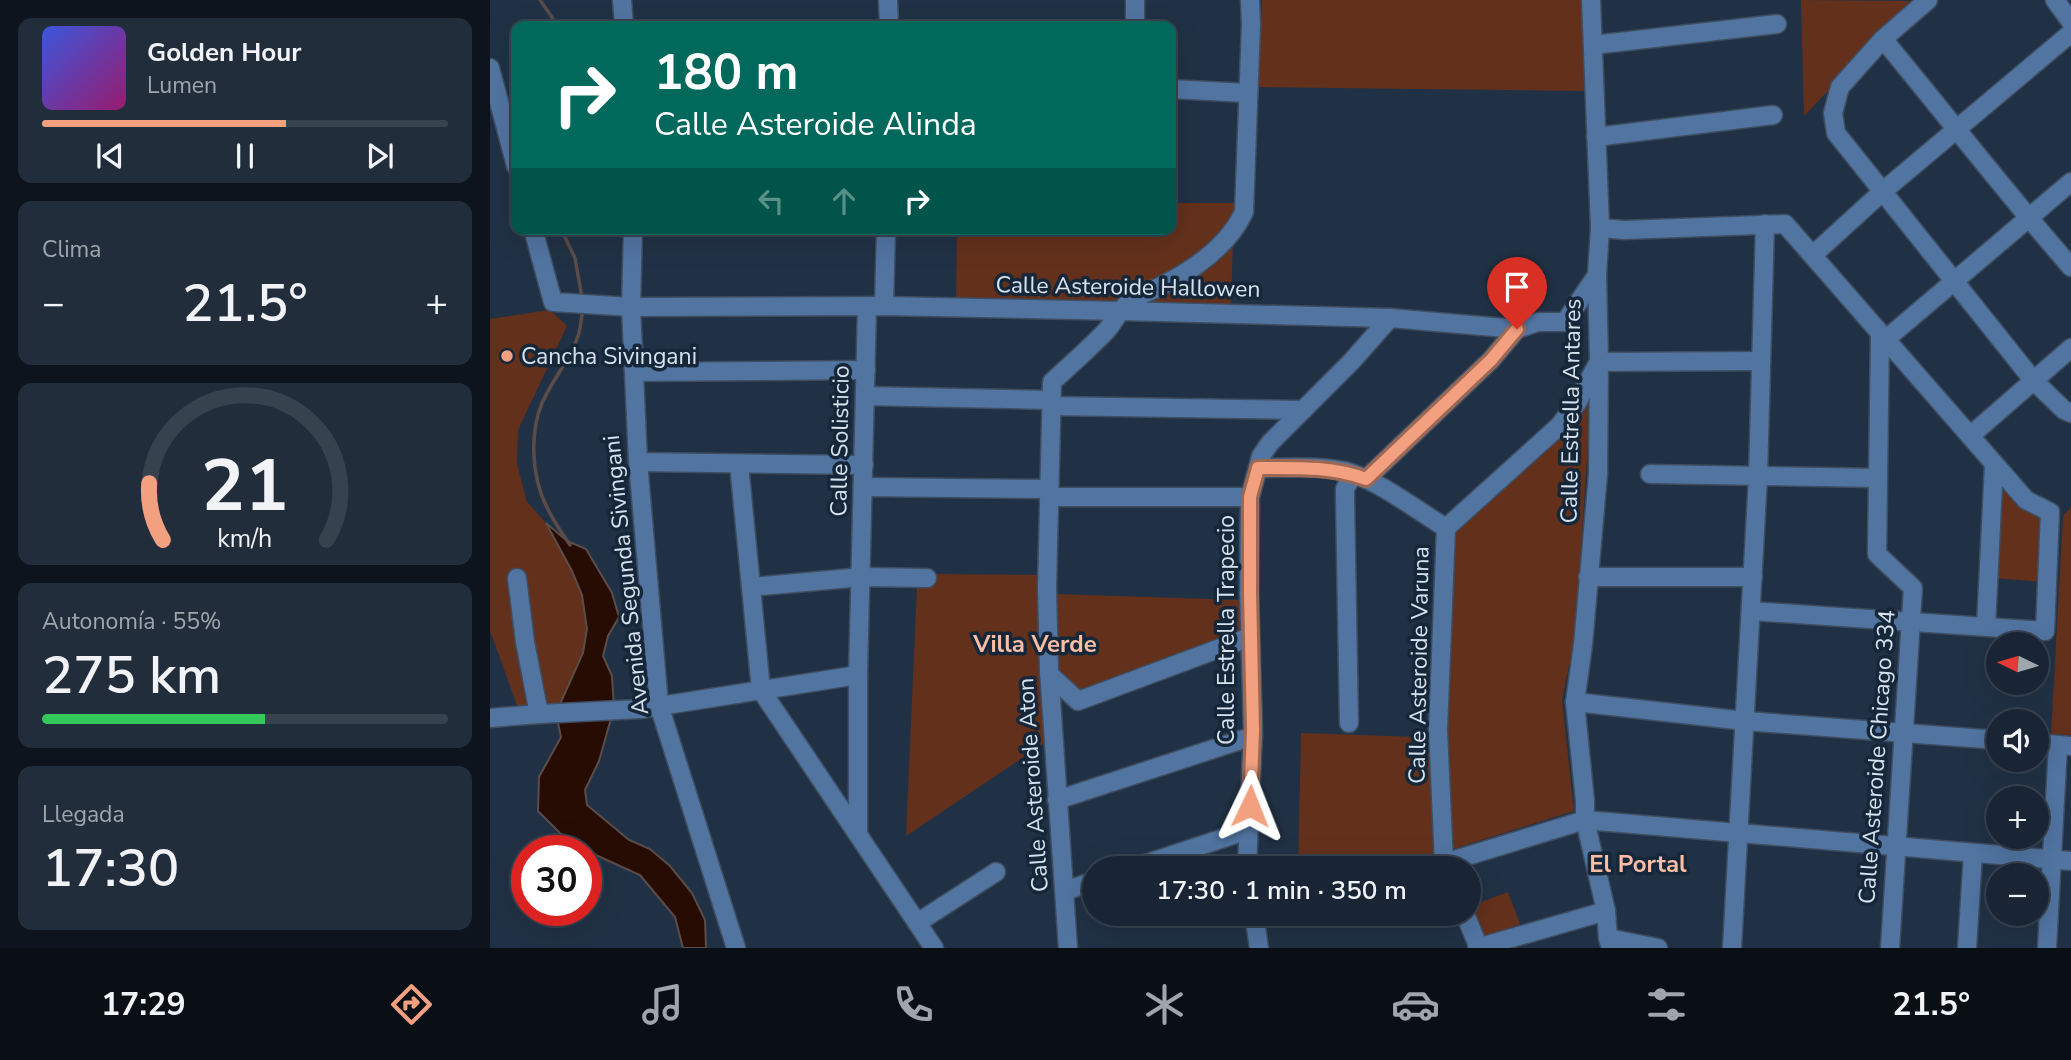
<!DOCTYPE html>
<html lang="es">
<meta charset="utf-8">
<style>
body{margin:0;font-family:"Nunito Sans",sans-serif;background:#222d3c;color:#f1f3f6;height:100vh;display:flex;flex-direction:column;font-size:26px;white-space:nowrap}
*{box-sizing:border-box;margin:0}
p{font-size:23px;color:#9fa5ac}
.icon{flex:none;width:38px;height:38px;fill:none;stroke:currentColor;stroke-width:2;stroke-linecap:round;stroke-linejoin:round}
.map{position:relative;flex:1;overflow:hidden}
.panel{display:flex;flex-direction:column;gap:18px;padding:18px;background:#0e141d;width:490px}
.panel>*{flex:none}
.top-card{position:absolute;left:21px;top:21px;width:665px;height:214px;border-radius:14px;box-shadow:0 7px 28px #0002,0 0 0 2px #37424f;background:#00695c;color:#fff;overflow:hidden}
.needle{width:46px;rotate:275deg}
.buttons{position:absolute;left:1496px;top:632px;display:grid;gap:14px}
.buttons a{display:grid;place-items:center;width:63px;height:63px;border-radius:50%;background:#192534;box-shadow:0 7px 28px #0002,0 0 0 2px #37424f;font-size:35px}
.speed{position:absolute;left:21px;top:835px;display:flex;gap:14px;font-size:35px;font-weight:700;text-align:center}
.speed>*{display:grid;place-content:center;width:91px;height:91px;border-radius:50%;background:#192534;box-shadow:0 7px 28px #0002,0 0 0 2px #37424f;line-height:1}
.speed .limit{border:10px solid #d22;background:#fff;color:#111}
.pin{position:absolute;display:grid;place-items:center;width:60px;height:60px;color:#fff;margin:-72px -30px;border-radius:50% 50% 50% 0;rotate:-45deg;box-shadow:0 0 7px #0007}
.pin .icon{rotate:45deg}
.me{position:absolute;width:77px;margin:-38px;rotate:2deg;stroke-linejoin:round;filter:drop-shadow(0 0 5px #0008)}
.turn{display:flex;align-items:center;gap:24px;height:147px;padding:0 28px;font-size:32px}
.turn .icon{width:91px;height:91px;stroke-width:2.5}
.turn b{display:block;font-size:49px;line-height:60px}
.lanes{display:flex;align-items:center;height:66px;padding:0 28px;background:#0003;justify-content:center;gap:35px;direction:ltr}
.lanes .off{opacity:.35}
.big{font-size:52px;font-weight:600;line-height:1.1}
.panel .widget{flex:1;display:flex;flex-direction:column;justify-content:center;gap:10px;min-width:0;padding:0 24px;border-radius:14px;background:#222d3c}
.panel .dial{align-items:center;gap:0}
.dial svg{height:182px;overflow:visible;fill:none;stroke:#37424f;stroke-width:7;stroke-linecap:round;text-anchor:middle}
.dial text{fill:#f1f3f6;stroke:none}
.song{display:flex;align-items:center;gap:21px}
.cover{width:84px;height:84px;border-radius:10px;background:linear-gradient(135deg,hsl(230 70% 55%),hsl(320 70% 35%))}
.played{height:7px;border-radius:4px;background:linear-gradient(90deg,#f2a080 60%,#37424f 60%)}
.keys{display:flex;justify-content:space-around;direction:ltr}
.heat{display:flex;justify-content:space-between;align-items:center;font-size:38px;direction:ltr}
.charge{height:10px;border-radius:5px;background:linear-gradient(90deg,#34c759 55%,#37424f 0)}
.trip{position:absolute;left:592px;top:856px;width:399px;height:70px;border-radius:35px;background:#192534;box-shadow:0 7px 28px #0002,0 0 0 2px #37424f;font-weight:600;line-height:70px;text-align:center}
.menu{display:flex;height:112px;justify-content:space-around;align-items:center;background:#0a0f15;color:#9fa5ac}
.menu .icon{width:49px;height:49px}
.menu .on{color:#f2a080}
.menu b{font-size:32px;color:#f1f3f6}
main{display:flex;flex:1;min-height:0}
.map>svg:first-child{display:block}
</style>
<main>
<section class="panel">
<div class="widget">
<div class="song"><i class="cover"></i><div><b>Golden Hour</b><p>Lumen</p></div></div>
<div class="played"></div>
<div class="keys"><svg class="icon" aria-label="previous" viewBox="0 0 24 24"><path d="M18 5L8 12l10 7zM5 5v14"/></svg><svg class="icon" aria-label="pause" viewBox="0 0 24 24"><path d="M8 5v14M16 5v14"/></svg><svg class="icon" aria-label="next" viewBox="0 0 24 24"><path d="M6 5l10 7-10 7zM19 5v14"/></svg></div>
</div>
<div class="widget"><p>Clima</p>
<div class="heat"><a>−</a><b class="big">21.5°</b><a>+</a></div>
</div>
<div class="widget dial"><svg viewBox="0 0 100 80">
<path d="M14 69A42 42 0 1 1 86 69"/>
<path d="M14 69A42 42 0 0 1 8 44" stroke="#f2a080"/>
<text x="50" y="56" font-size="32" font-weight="700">21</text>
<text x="50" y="72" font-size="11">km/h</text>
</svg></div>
<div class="widget"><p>Autonomía · 55%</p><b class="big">275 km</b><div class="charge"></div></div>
<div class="widget"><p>Llegada</p><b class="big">17:30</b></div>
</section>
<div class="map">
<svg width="1581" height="948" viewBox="0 0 1581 948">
<rect width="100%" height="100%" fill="#213145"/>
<g fill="#63301b">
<polygon points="772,0 1091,0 1095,91 768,87"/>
<polygon points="1311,0 1424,1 1314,116"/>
<polygon points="681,203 744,203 741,307 466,300 467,229 681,229"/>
<polygon points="60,310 77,326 28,430 27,464 37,502 56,523 82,571 92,595 97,629 93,653 70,706 27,705 0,631 0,319"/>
<polygon points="1101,398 1084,654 1079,665 1072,700 1084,811 903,868 808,868 811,733 957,738 964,534"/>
<polygon points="1507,486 1556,523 1552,582 1504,578"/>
<polygon points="1581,507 1581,735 1561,734 1573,516"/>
<polygon points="445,574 550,575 556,742 416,836 427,586"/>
<polygon points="565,594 750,600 751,633 569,697"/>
<polygon points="1018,892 1030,924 993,938 981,906"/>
</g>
<polygon fill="#260c03" stroke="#5b4c4a" stroke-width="2" points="56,523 77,541 96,549 122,593 129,617 118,636 113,656 122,676 124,708 109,761 95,790 97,805 139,840 160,849 180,866 202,893 215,920 216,948 193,948 185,917 150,875 108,856 70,833 48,811 49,777 71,737 66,713 93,653 97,629 92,595 82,571"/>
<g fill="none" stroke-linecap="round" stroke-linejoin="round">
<g stroke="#5b4c4a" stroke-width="3.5">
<polyline points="50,0 68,26"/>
<polyline points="71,229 85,258 92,298"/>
<path d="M80,545C67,526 53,505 48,483C41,455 42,418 57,393C67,374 81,357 88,336C91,328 91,318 93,309"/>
</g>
<g stroke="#3e4d60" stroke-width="21">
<g id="minor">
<polyline points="132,0 134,26"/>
<polyline points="398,0 399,26"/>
<polyline points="1101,0 1110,228 1107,275 1109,362 1108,474 1093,645 1085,702 1095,801 1095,820 1116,911 1118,938 1121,948"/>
<polyline points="1438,0 1393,39 1350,87 1343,113 1346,133 1543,380 1574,410 1581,413"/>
<polyline points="1565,0 1581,22"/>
<polyline points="645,26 645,0"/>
<path d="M1393,39C1456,115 1516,193 1581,267"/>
<polyline points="1103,45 1287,24"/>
<polyline points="0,68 26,166"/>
<polyline points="681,89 757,93"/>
<polyline points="1106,137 1283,115"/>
<polyline points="1110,228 1134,230 1295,224 1536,500 1560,512 1555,631 1261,611"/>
<polyline points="43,229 63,302 141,307 394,306 631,311 900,318 1027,329 1048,322 1075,322 1107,275"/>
<polyline points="143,229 141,307 148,462 169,705 246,948"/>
<polyline points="1323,255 1392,192 1581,33"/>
<polyline points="394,306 396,229"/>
<polyline points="1390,333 1387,554 1423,588 1400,948"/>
<polyline points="1395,340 1581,182"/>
<polyline points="1109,362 1271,361"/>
<polyline points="144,372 376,370"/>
<polyline points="375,396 562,400"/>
<polyline points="562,406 813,410"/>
<polyline points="1480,436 1581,348"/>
<polyline points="148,462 374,465"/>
<polyline points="249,464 271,690 444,948"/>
<path d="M768,468C794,468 837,465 861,473C892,483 928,511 956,528"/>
<polyline points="1160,474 1387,478"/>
<polyline points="876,479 1001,360 1027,329"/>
<polyline points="373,487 559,489"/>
<polyline points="559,497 760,497"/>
<polyline points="1098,577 1263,577"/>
<polyline points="27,578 35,642 49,714"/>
<polyline points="261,587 372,577 437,578"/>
<polyline points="1496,627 1504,464"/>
<polyline points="559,674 588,701 760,637"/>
<polyline points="1085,702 1255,721 1508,740"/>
<polyline points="0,718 49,714 151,709 368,675"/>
<polyline points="859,723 855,497 855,489 863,474"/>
<polyline points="1547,743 1581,746"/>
<polyline points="567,800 763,736"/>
<polyline points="368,832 368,675 377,307"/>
<polyline points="643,868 758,830"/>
<polyline points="757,868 763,731 759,592 760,497 771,456 780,443 861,362 900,318"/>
<polyline points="938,868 1095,820 1581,861"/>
<polyline points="956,868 954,863 948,730 956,528 1069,426 1087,403 1107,365"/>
<polyline points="575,891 604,881"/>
<polyline points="764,914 769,948"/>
<polyline points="975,914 989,948"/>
<polyline points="427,923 506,872"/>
<polyline points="1118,938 1168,948"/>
<path d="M578,948L559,670L557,588L562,382C580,365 600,348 617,330C624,322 629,311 637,304C648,295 662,291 675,284C706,268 739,244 754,212L761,25L760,0"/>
<polyline points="987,948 1116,911"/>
<polyline points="1242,948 1268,476 1275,224"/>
<polyline points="1477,948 1483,853"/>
<polyline points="1557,948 1568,745"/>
</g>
</g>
<use href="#minor" stroke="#5174a1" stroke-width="18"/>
</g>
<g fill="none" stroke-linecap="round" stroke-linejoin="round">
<g stroke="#9d6853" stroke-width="18">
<path id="route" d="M760,806L763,731L760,592V497L768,468C804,468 841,466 876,479L1001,360L1027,329"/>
</g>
<use href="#route" stroke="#f2a080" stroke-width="12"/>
</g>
<circle fill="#f2a080" stroke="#17273a" stroke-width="2.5" cx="17" cy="356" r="7"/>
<g text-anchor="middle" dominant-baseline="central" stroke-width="7" stroke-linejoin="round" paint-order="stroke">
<g font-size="23" fill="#d7e2ef" stroke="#17273a">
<text transform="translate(638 287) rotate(1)">Calle Asteroide Hallowen</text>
<text transform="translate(1081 411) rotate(-89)">Calle Estrella Antares</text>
<text transform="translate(350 441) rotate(-89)">Calle Solisticio</text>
<text transform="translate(136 575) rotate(-96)">Avenida Segunda Sivingani</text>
<text transform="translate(736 630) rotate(-90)">Calle Estrella Trapecio</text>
<text transform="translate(929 665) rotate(-89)">Calle Asteroide Varuna</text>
<text transform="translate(1387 757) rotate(-86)">Calle Asteroide Chicago 334</text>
<text transform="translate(543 785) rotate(-94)">Calle Asteroide Aton</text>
</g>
<g font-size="23" fill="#d7e2ef" stroke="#17273a" text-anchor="start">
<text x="31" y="356">Cancha Sivingani</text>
</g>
<g font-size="24" font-weight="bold" fill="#fcbda5" stroke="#17273a">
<text x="545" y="644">Villa Verde</text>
<text x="1148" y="864">El Portal</text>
</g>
</g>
</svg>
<div class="buttons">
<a><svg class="needle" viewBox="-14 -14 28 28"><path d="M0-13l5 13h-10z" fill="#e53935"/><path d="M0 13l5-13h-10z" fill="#9fa5ac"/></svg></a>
<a><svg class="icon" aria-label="sound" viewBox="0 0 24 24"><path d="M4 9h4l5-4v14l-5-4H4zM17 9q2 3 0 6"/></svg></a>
<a>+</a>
<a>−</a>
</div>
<div class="speed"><div class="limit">30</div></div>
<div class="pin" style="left:1027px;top:329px;background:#d93025"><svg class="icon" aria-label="arrive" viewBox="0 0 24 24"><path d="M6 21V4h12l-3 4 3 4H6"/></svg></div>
<svg class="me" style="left:760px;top:806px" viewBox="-20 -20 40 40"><path d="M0-17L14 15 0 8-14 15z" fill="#f2a080" stroke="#fff" stroke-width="4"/></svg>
<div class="trip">17:30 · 1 min · 350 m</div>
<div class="top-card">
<div class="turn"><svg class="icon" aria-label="right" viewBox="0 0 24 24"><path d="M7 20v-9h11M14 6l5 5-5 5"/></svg><div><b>180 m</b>Calle Asteroide Alinda</div></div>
<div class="lanes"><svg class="icon off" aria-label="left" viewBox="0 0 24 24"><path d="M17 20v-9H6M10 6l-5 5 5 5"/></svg><svg class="icon off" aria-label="ahead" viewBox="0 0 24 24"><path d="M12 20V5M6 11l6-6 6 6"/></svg><svg class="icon" aria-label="right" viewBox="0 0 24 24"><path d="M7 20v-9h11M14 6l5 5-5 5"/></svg></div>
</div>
</div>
</main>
<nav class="menu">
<b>17:29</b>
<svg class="icon on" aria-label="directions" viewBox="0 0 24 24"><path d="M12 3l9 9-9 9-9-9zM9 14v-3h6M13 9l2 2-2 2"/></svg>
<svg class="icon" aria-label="music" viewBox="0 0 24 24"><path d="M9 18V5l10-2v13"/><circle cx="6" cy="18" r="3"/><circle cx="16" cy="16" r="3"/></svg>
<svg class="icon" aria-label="phone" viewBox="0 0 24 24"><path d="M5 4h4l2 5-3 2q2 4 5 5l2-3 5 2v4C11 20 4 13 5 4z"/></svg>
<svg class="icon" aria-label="climate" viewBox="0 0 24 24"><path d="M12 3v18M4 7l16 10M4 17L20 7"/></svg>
<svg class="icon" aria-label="car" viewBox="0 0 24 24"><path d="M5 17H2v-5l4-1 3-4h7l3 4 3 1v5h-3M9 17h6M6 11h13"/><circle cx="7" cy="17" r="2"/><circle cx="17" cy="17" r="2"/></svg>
<svg class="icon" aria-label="filters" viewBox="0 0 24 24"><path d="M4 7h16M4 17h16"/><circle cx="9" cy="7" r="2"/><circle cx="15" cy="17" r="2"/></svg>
<b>21.5°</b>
</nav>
